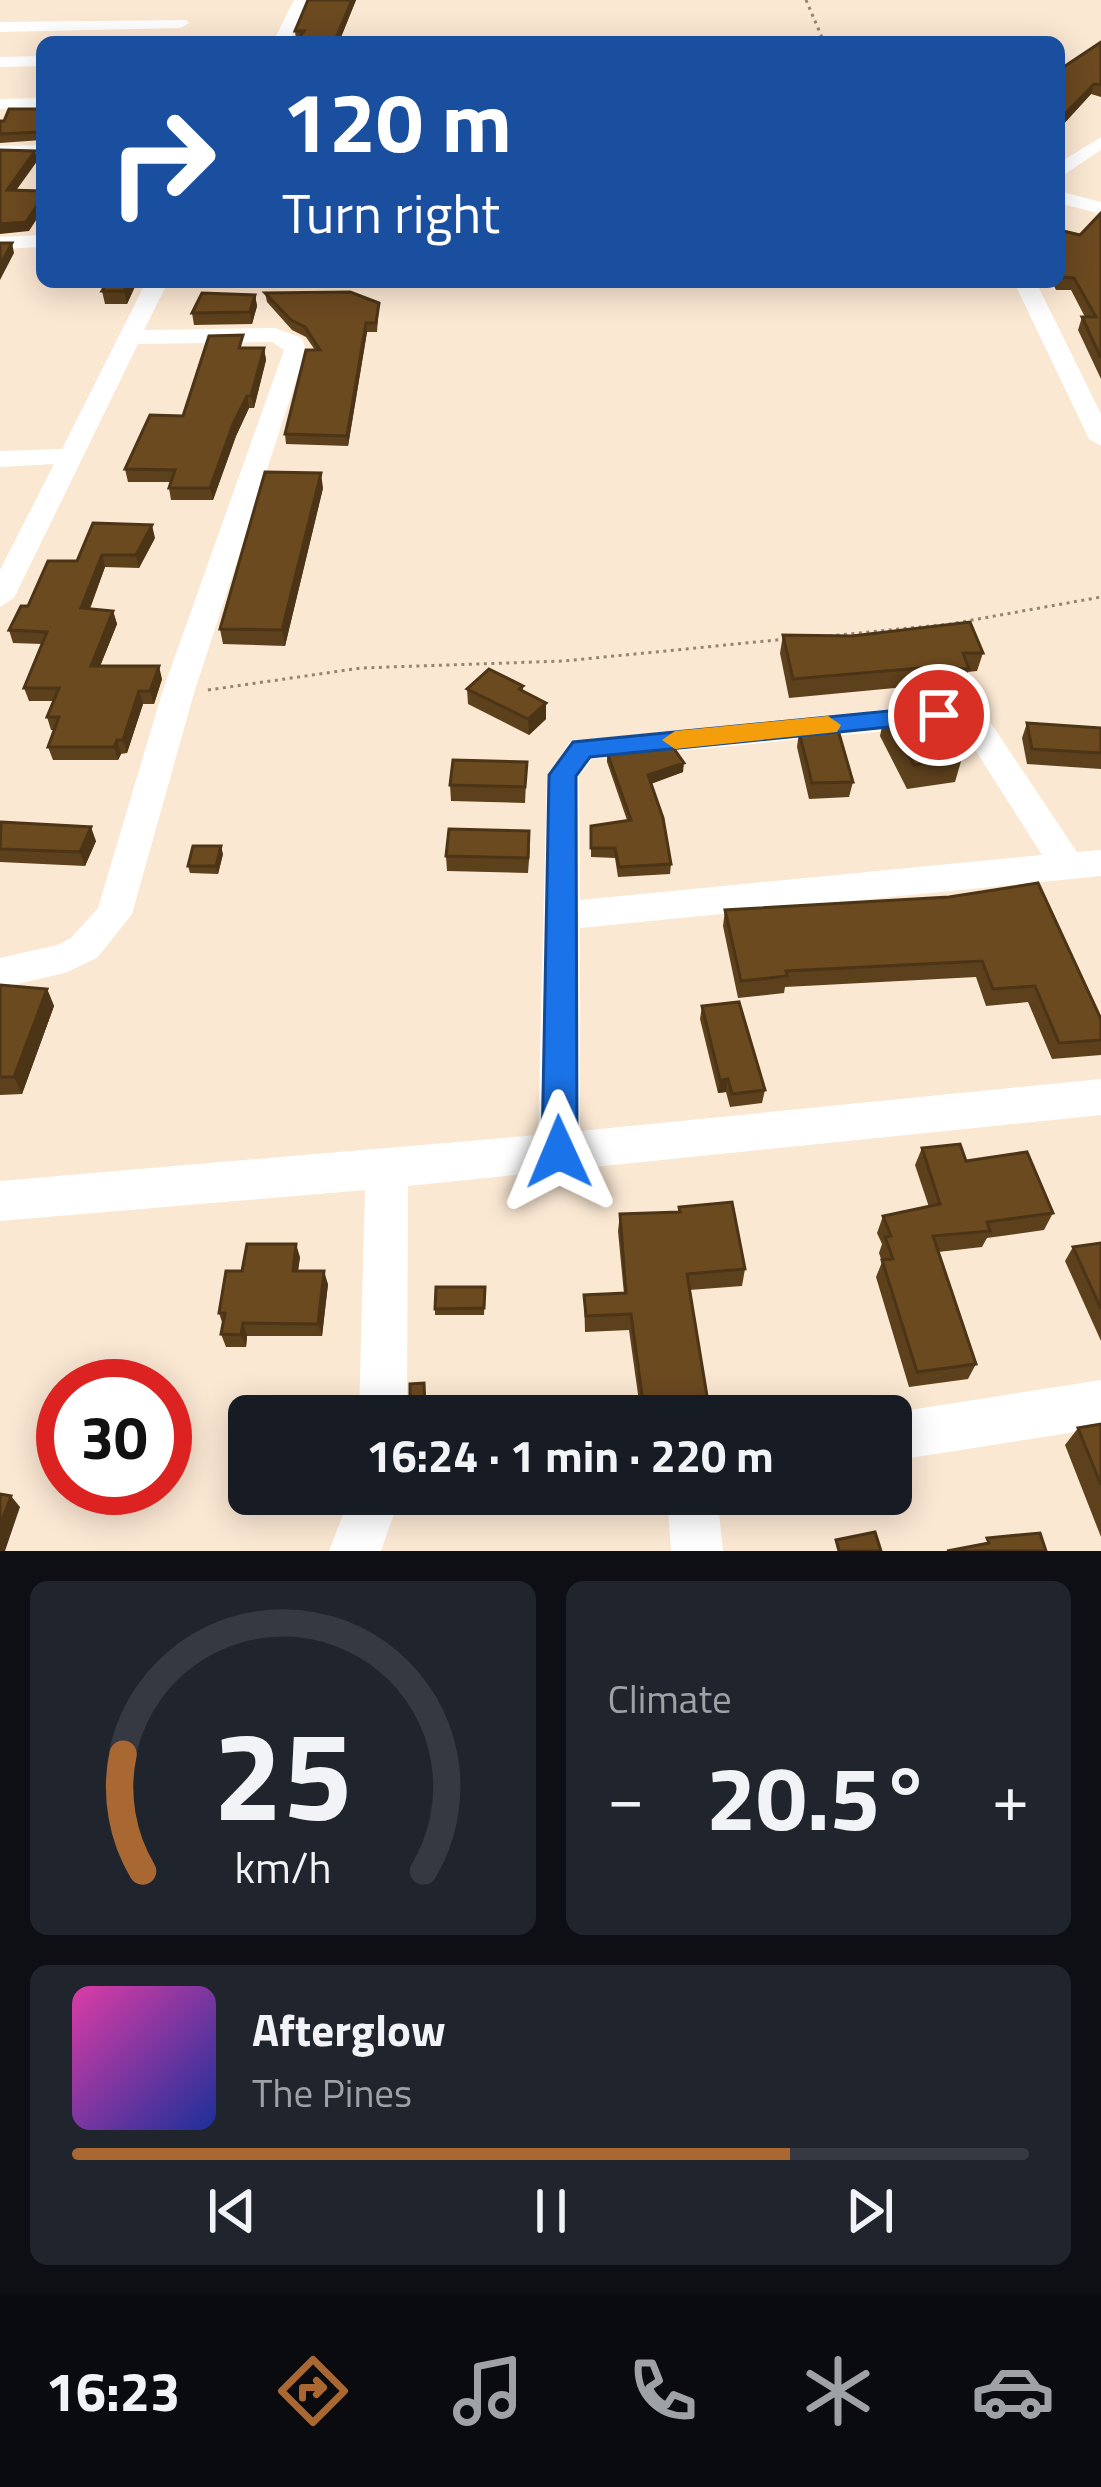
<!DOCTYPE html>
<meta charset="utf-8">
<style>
body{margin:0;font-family:"Titillium Web",sans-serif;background:#20242c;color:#f1f3f6;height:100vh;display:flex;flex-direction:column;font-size:45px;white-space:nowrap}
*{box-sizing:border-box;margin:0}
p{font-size:39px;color:#9ea1a6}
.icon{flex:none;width:66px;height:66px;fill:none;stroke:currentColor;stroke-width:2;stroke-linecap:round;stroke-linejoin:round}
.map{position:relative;height:1551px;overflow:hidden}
.drawer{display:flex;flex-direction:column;gap:30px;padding:30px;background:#0d0f14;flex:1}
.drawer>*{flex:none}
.guide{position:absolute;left:36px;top:36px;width:1029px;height:252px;border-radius:18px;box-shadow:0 6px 30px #0003;background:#1a4fa0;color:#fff;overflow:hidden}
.speed{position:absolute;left:36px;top:1359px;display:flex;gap:24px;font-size:60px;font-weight:700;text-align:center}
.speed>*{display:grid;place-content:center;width:156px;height:156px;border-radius:50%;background:#171b24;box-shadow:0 6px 30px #0003;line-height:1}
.speed .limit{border:18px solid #d22;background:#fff;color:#111}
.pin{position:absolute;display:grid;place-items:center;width:102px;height:102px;color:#fff;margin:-51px;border:6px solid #fff;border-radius:50%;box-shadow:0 3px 12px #0007}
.me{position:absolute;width:132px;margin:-66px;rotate:359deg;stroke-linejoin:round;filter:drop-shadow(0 0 9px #0008)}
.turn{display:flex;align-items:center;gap:42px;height:252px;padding:0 48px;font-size:54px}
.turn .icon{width:156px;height:156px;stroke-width:2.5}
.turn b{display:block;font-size:84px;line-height:102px}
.big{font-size:90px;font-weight:700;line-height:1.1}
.drawer .widget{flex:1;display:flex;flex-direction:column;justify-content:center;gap:18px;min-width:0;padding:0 42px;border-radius:18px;background:#20242c}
.drawer .dial{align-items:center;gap:0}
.dial svg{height:312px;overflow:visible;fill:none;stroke:#363941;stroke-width:7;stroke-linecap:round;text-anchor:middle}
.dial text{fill:#f1f3f6;stroke:none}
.song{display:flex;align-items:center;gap:36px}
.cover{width:144px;height:144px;border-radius:18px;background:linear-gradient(135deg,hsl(320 70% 55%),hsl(230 70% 35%))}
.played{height:12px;border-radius:6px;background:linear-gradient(90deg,#a96832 75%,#363941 75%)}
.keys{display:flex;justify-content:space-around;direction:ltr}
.heat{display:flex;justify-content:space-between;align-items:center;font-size:66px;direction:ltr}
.drawer .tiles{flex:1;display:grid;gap:30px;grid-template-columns:1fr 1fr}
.widget:last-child{grid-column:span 2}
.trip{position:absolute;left:228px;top:1395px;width:684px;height:120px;border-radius:18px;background:#171b24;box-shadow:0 6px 30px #0003;font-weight:700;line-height:120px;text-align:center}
.menu{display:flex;height:192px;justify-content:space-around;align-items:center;background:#090b0e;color:#9ea1a6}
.menu .icon{width:84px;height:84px}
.menu .on{color:#a96832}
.menu b{font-size:54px;color:#f1f3f6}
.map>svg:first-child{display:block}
</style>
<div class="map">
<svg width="1101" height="1551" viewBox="0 0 1101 1551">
<rect width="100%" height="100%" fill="#fbe8d3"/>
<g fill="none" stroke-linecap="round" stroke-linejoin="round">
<g stroke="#938576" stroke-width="3" stroke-dasharray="3 4.5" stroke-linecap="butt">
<polyline points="806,0 824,42"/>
<polyline points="829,636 950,624 1101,597"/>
<polyline points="208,690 361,668 564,661 787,639"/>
</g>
<g fill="#fff" fill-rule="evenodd">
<polygon points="294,0 308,0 289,42 273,42"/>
<polygon points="186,20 189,23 181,28 0,32 0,22"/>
<polygon points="42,56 42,66 0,67 0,57"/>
<polygon points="42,98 42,108 0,109 0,99"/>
<polygon points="1101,137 1101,150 1059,178 1059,163"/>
<polygon points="42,145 42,155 0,156 0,146"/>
<polygon points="1059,191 1101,202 1101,214 1059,203"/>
<polygon points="42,235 42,247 0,249 0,237"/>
<polygon points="146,282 168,282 144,330 275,328 302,338 306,350 194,693 132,914 97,958 65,973 0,988 0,958 57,945 71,938 98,908 162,693 284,350 272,342 138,344 14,598 0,607 0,570 54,464 0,467 0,451 62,449"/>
<polygon points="1014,282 1036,282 1101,414 1101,446 1089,439"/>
<path d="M939,704L986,716L1077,852L1101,850V876L580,928V1131L1101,1079V1115L408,1186L407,1416H359L365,1190L0,1221V1181L538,1135L547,775L571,741ZM939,726L964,732L1042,855L580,900L579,776L592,759Z"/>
<polygon points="1101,1380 1101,1428 891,1461 891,1416 883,1416 891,1413"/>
<polygon points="351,1494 401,1494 381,1551 329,1551"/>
<polygon points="667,1494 717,1494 723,1551 671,1551"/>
</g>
</g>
<g fill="#5d401c">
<polygon points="308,0 356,0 339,42 299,42 299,39 296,39 295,31"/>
<polygon points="1101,42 1101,97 1091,94 1059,129 1059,70"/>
<polygon points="42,109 42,140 0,143 0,121"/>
<polygon points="1101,213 1101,379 1078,330 1082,317 1085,317 1071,290 1056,290 1052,282 1059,282 1059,230 1080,235"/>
<polygon points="137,282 127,304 105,304 102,291"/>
<polygon points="265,293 379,303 377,332 367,332 348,446 286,444 285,434 315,350 306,337 292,330 267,302"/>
<polygon points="255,295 257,306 252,324 194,325 192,313"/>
<polygon points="245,348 264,348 266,360 254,408 249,408 236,436 213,500 171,500 169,488 171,482 128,482 125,469 183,416"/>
<polygon points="323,488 285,646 223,644 220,629"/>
<polygon points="155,538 139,568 105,567 90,609 113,611 117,624 100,666 162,679 154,704 143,704 127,753 121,754 118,760 53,760 48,747 54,730 51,730 47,717 54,701 29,701 24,688 42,644 13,643 9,630 28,606 77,561"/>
<polygon points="783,635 983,653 977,671 968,672 963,688 916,686 789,698 780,653"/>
<polygon points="523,686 523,691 546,703 546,719 529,735 468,704 467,689"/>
<polygon points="885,713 959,754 962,758 955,782 907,789 880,736"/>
<polygon points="1027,723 1101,728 1101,769 1027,764 1022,738"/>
<polygon points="799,732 853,782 849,797 809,799 797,747"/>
<polygon points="607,752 683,772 651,784 671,864 670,874 618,877 615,858 591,857 591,826 627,820 607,762"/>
<polygon points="527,762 525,803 451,801 450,785"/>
<polygon points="0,824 96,841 85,866 0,862"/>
<polygon points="530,847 528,873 447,871 446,856"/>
<polygon points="223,854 218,874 190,873 188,866"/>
<polygon points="949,897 1101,1019 1101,1055 1052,1059 1028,1002 986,1006 976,977 785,987 784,993 738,998 723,926 725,910"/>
<polygon points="0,985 47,989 54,1006 22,1094 0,1095"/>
<polygon points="702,1006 765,1090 762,1103 730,1107 726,1092 718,1093 700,1019"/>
<polygon points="922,1148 966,1161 1053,1213 1044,1230 987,1238 982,1247 938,1252 976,1364 968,1379 909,1387 876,1277 882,1262 879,1253 882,1244 877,1233 883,1216 929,1207 915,1165"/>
<polygon points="679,1207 745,1269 742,1286 689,1290 707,1396 704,1411 641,1416 629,1330 585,1332 584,1295 624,1294 618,1231 620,1214 678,1212"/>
<polygon points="1101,1243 1101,1341 1065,1261 1073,1247"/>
<polygon points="300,1257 298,1271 328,1284 322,1336 247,1336 246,1347 226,1347 221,1334 223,1325 219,1313 242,1271"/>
<polygon points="485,1287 484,1315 435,1315 435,1309"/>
<polygon points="425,1390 426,1414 412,1415 410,1409"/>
<polygon points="1101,1424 1101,1537 1065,1445 1078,1428"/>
<polygon points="826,1494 865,1494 829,1502"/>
</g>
<g fill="#4c3416">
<polygon points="352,0 356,0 339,42 337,42 336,38"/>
<polygon points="1094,84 1091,94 1059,129 1059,120"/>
<polygon points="35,151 38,160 10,199 7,190"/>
<polygon points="42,198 42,211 29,231 0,234 0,224"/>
<polygon points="12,243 14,253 0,280 0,265"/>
<polygon points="128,282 137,282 127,304 124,291"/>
<polygon points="255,295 257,306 252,324 250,312"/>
<polygon points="366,323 367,332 348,446 347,436"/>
<polygon points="264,348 266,360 254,408 251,396"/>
<polygon points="247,396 249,408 236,436 213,500 210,488 233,424"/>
<polygon points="321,473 323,488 285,646 282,630"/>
<polygon points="152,525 155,538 139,568 136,555"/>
<polygon points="102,555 105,567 85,621 81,608"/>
<polygon points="113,611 117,624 95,679 91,666"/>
<polygon points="159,666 162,679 154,704 150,691"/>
<polygon points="139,691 143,704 127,753 123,740"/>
<polygon points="546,703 546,719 529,735 528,719"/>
<polygon points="117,740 121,754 118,760 114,747"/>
<polygon points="684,763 683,772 647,785 648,775"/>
<polygon points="91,827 96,841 85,866 80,852"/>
<polygon points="221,846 223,854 218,874 216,866"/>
<polygon points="47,989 54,1006 22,1094 14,1077"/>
<polygon points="728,1079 726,1092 718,1093 720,1080"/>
<polygon points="296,1244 300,1257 296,1284 293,1271"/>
<polygon points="324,1271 328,1284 322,1336 318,1324"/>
<polygon points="243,1323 247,1336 246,1347 241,1335"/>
<polygon points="11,1496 20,1507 5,1551 0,1551 0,1526"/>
</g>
<g fill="#6c4a20" stroke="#4c3416" stroke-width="3">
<polygon points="308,0 352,0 336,38 299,38 304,31 295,31"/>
<polygon points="1101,42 1101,85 1094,84 1059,120 1059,70"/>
<polygon points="9,109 42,109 42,135 40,132 0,134 0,121 4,121"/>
<polygon points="0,150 35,151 7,190 42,191 42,198 26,222 0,224"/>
<polygon points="1101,213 1101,358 1082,317 1096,317 1074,278 1059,277 1059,230 1080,235"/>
<polygon points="0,243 12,243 0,265"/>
<polygon points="107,282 128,282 124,291 102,291"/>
<polygon points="350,292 379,303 376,323 366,323 347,436 285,434 306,350 320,350 305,327 291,320 265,293"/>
<polygon points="202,293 255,295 250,312 192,313"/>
<polygon points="243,335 239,348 264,348 251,396 247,396 233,424 210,488 169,488 175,470 125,469 150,415 183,416 209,336"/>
<polygon points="265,472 321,473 282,630 220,629"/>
<polygon points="93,523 152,525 136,555 102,555 81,608 113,611 91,666 159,666 150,691 139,691 123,740 117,740 114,747 48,747 59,717 47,717 59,688 24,688 47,632 9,630 21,606 28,606 48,561 77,561"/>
<polygon points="970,622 983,653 963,653 969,669 920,668 793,679 783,635 852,636"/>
<polygon points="489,669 523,686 519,689 546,703 528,719 467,689"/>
<polygon points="943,707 963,742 953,743 962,758 914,765 885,713"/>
<polygon points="1027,723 1101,728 1101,753 1032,749"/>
<polygon points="838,730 853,782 812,783 799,732"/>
<polygon points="672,746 684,763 648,775 663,818 671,864 619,867 615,848 591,848 591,826 631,820 607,752"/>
<polygon points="453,760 527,762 525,787 450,785"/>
<polygon points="1,822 91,827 80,852 0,849"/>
<polygon points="449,829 529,831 528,858 446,856"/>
<polygon points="193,846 221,846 216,866 188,866"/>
<polygon points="1038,883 1101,1019 1101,1040 1059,1043 1035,986 993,989 982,961 786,971 787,976 741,981 725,910 949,897"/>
<polygon points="0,985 47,989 14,1077 0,1077"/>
<polygon points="739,1002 765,1090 732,1094 728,1079 720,1080 702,1006"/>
<polygon points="960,1144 966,1161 1027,1152 1053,1213 987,1222 990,1231 933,1236 976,1364 917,1372 882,1260 893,1259 885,1237 891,1236 883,1216 940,1204 922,1148"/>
<polygon points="732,1202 745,1269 687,1274 707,1396 643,1402 631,1314 586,1316 584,1295 626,1293 620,1214 680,1212 679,1207"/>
<polygon points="1101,1243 1101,1309 1073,1247"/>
<polygon points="247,1244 296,1244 293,1271 324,1271 318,1324 243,1323 241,1335 221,1334 225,1313 219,1313 226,1271 242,1271"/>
<polygon points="436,1287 485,1287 484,1308 435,1309"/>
<polygon points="424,1383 425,1407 410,1409 410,1384"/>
<polygon points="1101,1424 1101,1485 1078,1428"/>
<polygon points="0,1494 11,1496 0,1526"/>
<polygon points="875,1532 881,1551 839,1551 836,1540"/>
<polygon points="1040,1533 1046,1551 947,1551 989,1543 987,1538"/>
</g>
<polygon fill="#1a73e8" stroke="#114b97" stroke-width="3" points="939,706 948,709 952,715 948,721 590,757 576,776 577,1152 571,1163 559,1168 547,1163 542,1152 549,775 573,742"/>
<polygon fill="#f59e0b" points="828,716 841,725 837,732 675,749 662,740 675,731"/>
</svg>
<div class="speed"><div class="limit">30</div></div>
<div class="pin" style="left:939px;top:715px;background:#d93025"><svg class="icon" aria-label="arrive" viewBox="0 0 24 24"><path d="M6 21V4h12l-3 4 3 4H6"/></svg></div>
<svg class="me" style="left:559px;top:1152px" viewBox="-20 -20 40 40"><path d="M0-17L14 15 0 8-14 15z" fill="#1a73e8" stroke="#fff" stroke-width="4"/></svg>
<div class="trip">16:24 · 1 min · 220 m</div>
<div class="guide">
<div class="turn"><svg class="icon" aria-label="right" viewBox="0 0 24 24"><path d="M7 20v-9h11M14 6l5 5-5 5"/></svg><div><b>120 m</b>Turn right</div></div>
</div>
</div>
<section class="drawer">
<div class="tiles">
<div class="widget dial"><svg viewBox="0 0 100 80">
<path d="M14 69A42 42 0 1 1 86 69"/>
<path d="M14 69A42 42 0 0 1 9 39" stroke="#a96832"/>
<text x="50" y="56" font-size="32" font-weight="700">25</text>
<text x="50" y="72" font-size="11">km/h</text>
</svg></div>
<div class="widget"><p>Climate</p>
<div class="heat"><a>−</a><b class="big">20.5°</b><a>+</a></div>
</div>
<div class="widget">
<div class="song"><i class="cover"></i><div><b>Afterglow</b><p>The Pines</p></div></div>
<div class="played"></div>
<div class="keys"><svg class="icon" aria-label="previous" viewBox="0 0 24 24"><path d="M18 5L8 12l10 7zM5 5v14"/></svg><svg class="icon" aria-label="pause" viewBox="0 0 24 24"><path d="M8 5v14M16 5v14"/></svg><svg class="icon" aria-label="next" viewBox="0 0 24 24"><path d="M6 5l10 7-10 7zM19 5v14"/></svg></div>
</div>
</div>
</section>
<nav class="menu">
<b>16:23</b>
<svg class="icon on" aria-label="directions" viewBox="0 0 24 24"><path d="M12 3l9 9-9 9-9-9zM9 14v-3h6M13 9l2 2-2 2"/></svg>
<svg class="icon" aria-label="music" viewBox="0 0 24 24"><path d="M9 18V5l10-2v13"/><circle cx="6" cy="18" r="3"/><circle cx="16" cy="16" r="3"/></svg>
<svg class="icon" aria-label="phone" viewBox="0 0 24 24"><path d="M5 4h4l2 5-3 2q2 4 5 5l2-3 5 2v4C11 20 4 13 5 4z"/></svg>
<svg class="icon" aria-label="climate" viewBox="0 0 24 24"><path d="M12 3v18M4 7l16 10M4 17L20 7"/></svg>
<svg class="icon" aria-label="car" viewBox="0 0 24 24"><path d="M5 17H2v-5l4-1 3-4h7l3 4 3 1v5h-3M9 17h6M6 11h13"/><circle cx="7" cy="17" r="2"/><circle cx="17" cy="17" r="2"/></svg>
</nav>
